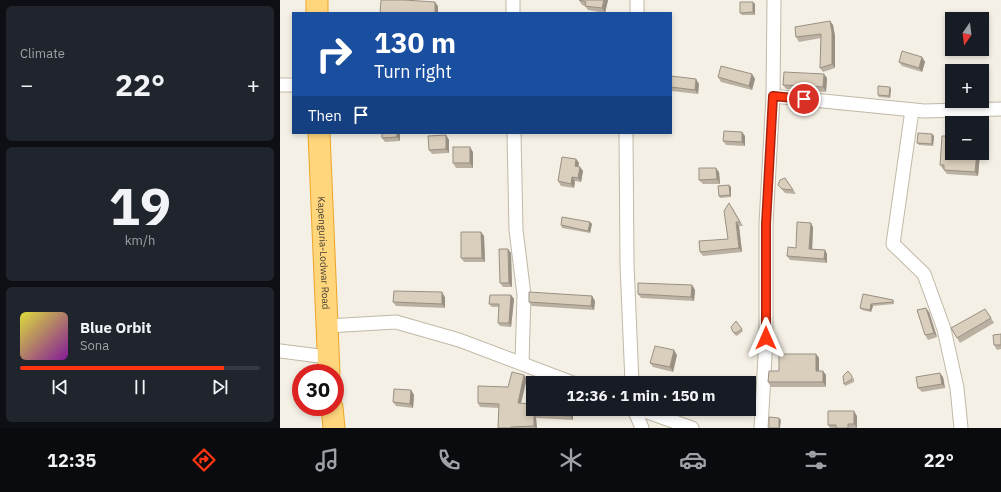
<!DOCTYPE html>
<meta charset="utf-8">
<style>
body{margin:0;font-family:"IBM Plex Sans",sans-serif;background:#20242c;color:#f1f3f6;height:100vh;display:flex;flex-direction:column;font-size:15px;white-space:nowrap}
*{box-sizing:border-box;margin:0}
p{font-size:13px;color:#9ea1a6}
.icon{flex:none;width:22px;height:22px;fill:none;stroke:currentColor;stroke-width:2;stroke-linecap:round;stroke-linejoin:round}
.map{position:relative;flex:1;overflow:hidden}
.panel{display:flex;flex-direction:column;gap:6px;padding:6px;background:#0d0f14;width:280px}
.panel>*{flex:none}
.hud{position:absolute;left:12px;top:12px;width:380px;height:122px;border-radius:0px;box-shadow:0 2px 6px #0003;background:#1a4fa0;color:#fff;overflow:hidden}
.needle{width:26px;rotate:194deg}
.controls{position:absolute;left:665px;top:12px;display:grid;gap:8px}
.controls a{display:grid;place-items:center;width:44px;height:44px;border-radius:0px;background:#171b24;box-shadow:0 2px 6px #0003;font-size:20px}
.speed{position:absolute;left:12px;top:364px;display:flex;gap:8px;font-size:20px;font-weight:700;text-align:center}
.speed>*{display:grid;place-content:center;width:52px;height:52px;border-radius:50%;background:#171b24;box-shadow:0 2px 6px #0003;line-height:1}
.speed .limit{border:6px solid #d22;background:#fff;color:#111}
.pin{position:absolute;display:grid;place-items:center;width:34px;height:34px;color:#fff;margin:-17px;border:2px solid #fff;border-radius:50%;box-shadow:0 1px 4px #0007}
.me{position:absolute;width:44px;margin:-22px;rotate:0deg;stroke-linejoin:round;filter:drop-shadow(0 0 3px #0008)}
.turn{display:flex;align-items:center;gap:14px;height:84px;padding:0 16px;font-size:18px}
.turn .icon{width:52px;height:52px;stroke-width:2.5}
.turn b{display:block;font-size:28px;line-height:34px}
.then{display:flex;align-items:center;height:38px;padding:0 16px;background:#0003;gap:8px;font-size:15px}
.big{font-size:30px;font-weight:700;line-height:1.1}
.panel .card{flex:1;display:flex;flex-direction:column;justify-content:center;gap:6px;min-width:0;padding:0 14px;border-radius:6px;background:#20242c}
.panel .dial{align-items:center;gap:0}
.dial b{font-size:52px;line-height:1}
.song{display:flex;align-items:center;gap:12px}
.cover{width:48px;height:48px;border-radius:6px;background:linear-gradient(135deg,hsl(60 70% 55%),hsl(290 70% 35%))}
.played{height:4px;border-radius:2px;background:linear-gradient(90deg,#ff3511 85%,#363941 85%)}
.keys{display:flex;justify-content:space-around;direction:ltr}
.heat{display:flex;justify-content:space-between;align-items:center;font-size:22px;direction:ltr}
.trip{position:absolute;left:246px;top:376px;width:230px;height:40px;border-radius:0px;background:#171b24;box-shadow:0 2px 6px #0003;font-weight:700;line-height:40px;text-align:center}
.menu{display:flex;height:64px;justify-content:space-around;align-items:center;background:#090b0e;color:#9ea1a6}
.menu .icon{width:28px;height:28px}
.menu .on{color:#ff3511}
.menu b{font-size:18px;color:#f1f3f6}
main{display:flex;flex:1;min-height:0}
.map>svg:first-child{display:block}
</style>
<main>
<section class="panel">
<div class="card"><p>Climate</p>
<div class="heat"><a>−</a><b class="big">22°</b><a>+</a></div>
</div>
<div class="card dial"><b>19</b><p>km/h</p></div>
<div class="card">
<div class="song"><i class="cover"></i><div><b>Blue Orbit</b><p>Sona</p></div></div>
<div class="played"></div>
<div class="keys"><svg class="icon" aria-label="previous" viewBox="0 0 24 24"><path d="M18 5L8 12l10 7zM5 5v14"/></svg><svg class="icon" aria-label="pause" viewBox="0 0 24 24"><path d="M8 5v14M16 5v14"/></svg><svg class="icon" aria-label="next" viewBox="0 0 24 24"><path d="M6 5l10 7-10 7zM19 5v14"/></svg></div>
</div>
</section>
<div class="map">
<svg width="721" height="428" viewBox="0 0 721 428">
<rect width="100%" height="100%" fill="#f4f0e5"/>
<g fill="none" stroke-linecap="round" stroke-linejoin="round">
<g stroke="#c1b8a6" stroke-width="15">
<g id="minor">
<polyline points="233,0 233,13"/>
<polyline points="357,13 357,0"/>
<polyline points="0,85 13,85"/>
<polyline points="493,96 644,111 721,109"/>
<polyline points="632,110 613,244 644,274 664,329 677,388 681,428"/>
<polyline points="234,133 236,230 244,295 242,363"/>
<polyline points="346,133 347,264 352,383"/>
<polyline points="47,326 116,322 179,340 293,383"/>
<polyline points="0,351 47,357"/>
<polyline points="354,409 362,428"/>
<polyline points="359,409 412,428"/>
<polyline points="481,428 486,338 486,224 493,96 494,0"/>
</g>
</g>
<g stroke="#eea425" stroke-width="23">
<g id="trunk">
<polyline points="37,0 37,13"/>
<path id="s1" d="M39,133L49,373"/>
<polyline points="52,407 54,428"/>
</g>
</g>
<use href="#minor" stroke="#fff" stroke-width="13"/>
<use href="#trunk" stroke="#ffd67c" stroke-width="21"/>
</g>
<g fill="#bbb1a2">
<polygon points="299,0 328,0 325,13 308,10 305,6 302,5"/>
<polygon points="475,4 475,15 462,15 460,13"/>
<polygon points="550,21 553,25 555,36 555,68 543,72 540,68 541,38 519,42 516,37"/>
<polygon points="642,57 645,62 642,72 622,66 619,62"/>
<polygon points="472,74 475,79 472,90 441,82 438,77"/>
<polygon points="391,76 419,84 418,94 391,91"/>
<polygon points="547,78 546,92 506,89 503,85"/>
<polygon points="611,89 610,98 599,97 598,95"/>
<polygon points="462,132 465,136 465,146 446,145 443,141"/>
<polygon points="102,133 120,133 120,141 105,142 102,138"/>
<polygon points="652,134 654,136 653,146 639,145 637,143"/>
<polygon points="166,135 169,140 169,153 152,154 149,150"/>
<polygon points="193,152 193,168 176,168 173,163"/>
<polygon points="672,153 700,154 698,176 667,174 664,170 664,169 663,169 660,165"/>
<polygon points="296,159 299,163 298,166 300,167 303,171 301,182 295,181 294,188 281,186 278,181"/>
<polygon points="439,172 440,184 423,184 419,180"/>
<polygon points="505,178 516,194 505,193 498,185"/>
<polygon points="449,185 451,187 451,197 440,198 439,196"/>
<polygon points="452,207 463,226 459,226 462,252 423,256 420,252 448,239"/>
<polygon points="310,222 312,224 310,233 282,228 281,225"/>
<polygon points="533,227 532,249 545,250 547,254 547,263 510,260 507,256 516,248"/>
<polygon points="201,232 204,236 205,262 184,262 181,258"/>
<polygon points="231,253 232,287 223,287 220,283"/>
<polygon points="412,285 415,290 414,301 361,298 358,294"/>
<polygon points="583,294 613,300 614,302 614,304 593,306 591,312 582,310 580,308"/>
<polygon points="231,295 234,299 231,327 220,326 218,323 219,307 212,307 209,304"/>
<polygon points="312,296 315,301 314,310 252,306 249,302"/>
<polygon points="165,297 165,308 116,306 113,302"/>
<polygon points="649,312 657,337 648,340 645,335"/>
<polygon points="708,313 714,323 680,343 677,338"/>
<polygon points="456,321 463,331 457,336 455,335 453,332"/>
<polygon points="721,334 721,349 717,350 714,345"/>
<polygon points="536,354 539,358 539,371 543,371 546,375 546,387 491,387 488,382 499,371"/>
<polygon points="397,355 393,372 373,367 370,363"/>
<polygon points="663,377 665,388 642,392 638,388"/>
<polygon points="247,378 241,403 253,409 293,409 293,420 256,418 257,428 218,428 219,408 200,407 198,403 228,387"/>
<polygon points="574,378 574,382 565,386 564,384"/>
<polygon points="131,390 134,395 133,408 116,406 113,402"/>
<polygon points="404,409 412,409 412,411"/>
<polygon points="577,416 577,428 550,428 548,425"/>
</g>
<g fill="#999084">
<polygon points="324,0 328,0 325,13 322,8"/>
<polygon points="155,2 158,6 158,13 155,13"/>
<polygon points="473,2 475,4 475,15 473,12"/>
<polygon points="550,21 553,25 555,36 555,68 552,64"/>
<polygon points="642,57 645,62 642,72 639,68"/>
<polygon points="472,74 475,79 472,90 469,86"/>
<polygon points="544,74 547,78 546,92 543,87"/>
<polygon points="416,79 419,84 418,94 415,90"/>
<polygon points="610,87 611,89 610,98 609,96"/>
<polygon points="462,132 465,136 465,146 462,142"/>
<polygon points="117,133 120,133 120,141 117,137"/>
<polygon points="652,134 654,136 653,146 652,144"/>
<polygon points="166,135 169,140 169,153 166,149"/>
<polygon points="190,147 193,152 193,168 190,163"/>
<polygon points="697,153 700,153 700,154 698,176 695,172"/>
<polygon points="296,159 299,163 298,170 295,166"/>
<polygon points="300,167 303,171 301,182 298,178"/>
<polygon points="436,168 439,172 440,184 437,179"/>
<polygon points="292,177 295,181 294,188 291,184"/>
<polygon points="449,185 451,187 451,197 450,195"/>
<polygon points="310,222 312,224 310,233 308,231"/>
<polygon points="456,222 459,226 462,252 459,248"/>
<polygon points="531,223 533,227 532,253 529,249"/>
<polygon points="201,232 204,236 205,262 202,258"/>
<polygon points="228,249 231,253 232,287 229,283"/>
<polygon points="545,250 547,254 547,263 544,259"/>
<polygon points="412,285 415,290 414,301 411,297"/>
<polygon points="162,292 165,297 165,308 162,304"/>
<polygon points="231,295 234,299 231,327 229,323"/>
<polygon points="312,296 315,301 314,310 311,306"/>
<polygon points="591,304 593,306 591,312 590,310"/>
<polygon points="646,308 649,312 657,337 654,333"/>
<polygon points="394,350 397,355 393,372 390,367"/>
<polygon points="536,354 539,358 539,375 536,371"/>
<polygon points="543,371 546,375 546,387 543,382"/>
<polygon points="660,373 663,377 665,388 662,384"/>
<polygon points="244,375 247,378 240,407 238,403"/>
<polygon points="131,390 134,395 133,408 130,404"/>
<polygon points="291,409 293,409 293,420 290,416"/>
<polygon points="574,411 577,416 577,428 574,424"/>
<polygon points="254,414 256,418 257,428 256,428 254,426"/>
<polygon points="499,418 501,420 500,428 499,428"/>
</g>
<g fill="#dacebc" stroke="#999084">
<polygon points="101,0 124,0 155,2 155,13 100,13"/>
<polygon points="299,0 324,0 322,8 305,6 306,2"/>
<polygon points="460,2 473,2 473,12 460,13"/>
<polygon points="550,21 552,32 552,64 540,68 541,34 516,37 515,27"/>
<polygon points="622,51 642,57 639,68 619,62"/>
<polygon points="441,66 472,74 469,86 438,77"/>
<polygon points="504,72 544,74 543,87 503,85"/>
<polygon points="391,76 416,79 415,90 391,87"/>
<polygon points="598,86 610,87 609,96 598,95"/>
<polygon points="444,131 462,132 462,142 443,141"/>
<polygon points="102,133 117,133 117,137 102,138"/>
<polygon points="638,133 652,134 652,144 637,143"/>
<polygon points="166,135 166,149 149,150 148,136"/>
<polygon points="662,136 672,136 672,153 697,153 695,172 664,170 664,165 660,165"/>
<rect x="173" y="147" width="17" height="16"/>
<polygon points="282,157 296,159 295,166 300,167 298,178 292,177 291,184 278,181"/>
<polygon points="419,168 436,168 437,179 419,180"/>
<polygon points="505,178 513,190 502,189 498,185 500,180"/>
<polygon points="449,185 450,195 439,196 438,186"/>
<polygon points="449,203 460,222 456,222 459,248 420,252 419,241 448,239 444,211"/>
<polygon points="282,217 310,222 308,231 281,225"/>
<polygon points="517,222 531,223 529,249 545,250 544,259 507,256 508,247 516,248"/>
<polygon points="181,232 201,232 202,258 181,258"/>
<polygon points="219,249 228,249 229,283 220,283"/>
<polygon points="358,283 412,285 411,297 358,294"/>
<polygon points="114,291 162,292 162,304 113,302"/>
<polygon points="249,292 312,296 311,306 249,302"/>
<polygon points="583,294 613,300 613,302 591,304 590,310 580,308"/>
<polygon points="210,295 231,295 229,323 218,323 219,304 209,304"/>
<polygon points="646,308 654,333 645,335 637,310"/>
<polygon points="705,309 711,318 677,338 671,328"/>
<polygon points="456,321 462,329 456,333 453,332 451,327"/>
<polygon points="721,334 721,345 714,345 713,335"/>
<polygon points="375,346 394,350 390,367 370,363"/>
<polygon points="499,354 536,354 536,371 543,371 543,382 488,382 489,371 499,371"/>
<polygon points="568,371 572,376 572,379 564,384 563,376"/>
<polygon points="232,372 244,375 238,403 253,404 253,409 291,409 290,416 254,414 254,426 231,427 231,428 218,428 219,404 198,403 198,386 228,387"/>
<polygon points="660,373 662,384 638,388 636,377"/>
<polygon points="114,389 131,390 130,404 113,402"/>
<polygon points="548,411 574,411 574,424 568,424 568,428 556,428 556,425 548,425"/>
<polygon points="489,417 499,418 499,428 489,428"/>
</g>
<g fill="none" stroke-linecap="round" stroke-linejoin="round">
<g stroke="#a6220b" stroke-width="10">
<polyline id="route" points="486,338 486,224 493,96 524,99"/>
</g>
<use href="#route" stroke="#ff3511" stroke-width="7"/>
</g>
<g text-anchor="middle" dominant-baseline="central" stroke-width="4" stroke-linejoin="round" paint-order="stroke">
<g font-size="10" fill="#474034" stroke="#fff">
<text stroke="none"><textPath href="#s1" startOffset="120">Kapenguria-Lodwar Road</textPath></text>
</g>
</g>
</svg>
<div class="controls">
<a><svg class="needle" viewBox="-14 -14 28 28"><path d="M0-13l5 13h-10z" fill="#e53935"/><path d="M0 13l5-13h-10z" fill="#9ea1a6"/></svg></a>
<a>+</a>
<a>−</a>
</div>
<div class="speed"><div class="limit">30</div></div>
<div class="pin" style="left:524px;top:99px;background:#d93025"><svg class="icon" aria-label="arrive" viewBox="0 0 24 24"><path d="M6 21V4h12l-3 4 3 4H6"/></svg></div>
<svg class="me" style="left:486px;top:338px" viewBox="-20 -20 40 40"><path d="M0-17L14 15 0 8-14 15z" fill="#ff3511" stroke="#fff" stroke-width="4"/></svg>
<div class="trip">12:36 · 1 min · 150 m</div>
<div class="hud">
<div class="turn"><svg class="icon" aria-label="right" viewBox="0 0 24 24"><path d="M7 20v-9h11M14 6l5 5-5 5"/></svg><div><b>130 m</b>Turn right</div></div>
<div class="then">Then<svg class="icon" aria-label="arrive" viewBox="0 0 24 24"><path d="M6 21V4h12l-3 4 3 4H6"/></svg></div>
</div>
</div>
</main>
<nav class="menu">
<b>12:35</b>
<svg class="icon on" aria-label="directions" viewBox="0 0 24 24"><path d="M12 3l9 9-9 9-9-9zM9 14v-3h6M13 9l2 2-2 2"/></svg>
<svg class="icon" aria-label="music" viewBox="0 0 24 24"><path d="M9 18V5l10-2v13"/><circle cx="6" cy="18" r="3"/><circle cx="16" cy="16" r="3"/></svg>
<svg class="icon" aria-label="phone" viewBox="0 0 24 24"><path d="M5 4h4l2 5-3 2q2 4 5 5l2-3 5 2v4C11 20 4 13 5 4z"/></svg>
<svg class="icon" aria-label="climate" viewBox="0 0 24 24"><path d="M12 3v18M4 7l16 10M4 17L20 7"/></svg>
<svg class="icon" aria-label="car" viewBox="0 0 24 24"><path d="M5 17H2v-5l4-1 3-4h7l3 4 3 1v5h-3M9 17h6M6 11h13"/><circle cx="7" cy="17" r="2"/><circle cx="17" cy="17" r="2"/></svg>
<svg class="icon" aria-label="filters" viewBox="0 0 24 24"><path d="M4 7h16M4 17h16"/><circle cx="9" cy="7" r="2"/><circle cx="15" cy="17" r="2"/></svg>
<b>22°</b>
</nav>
